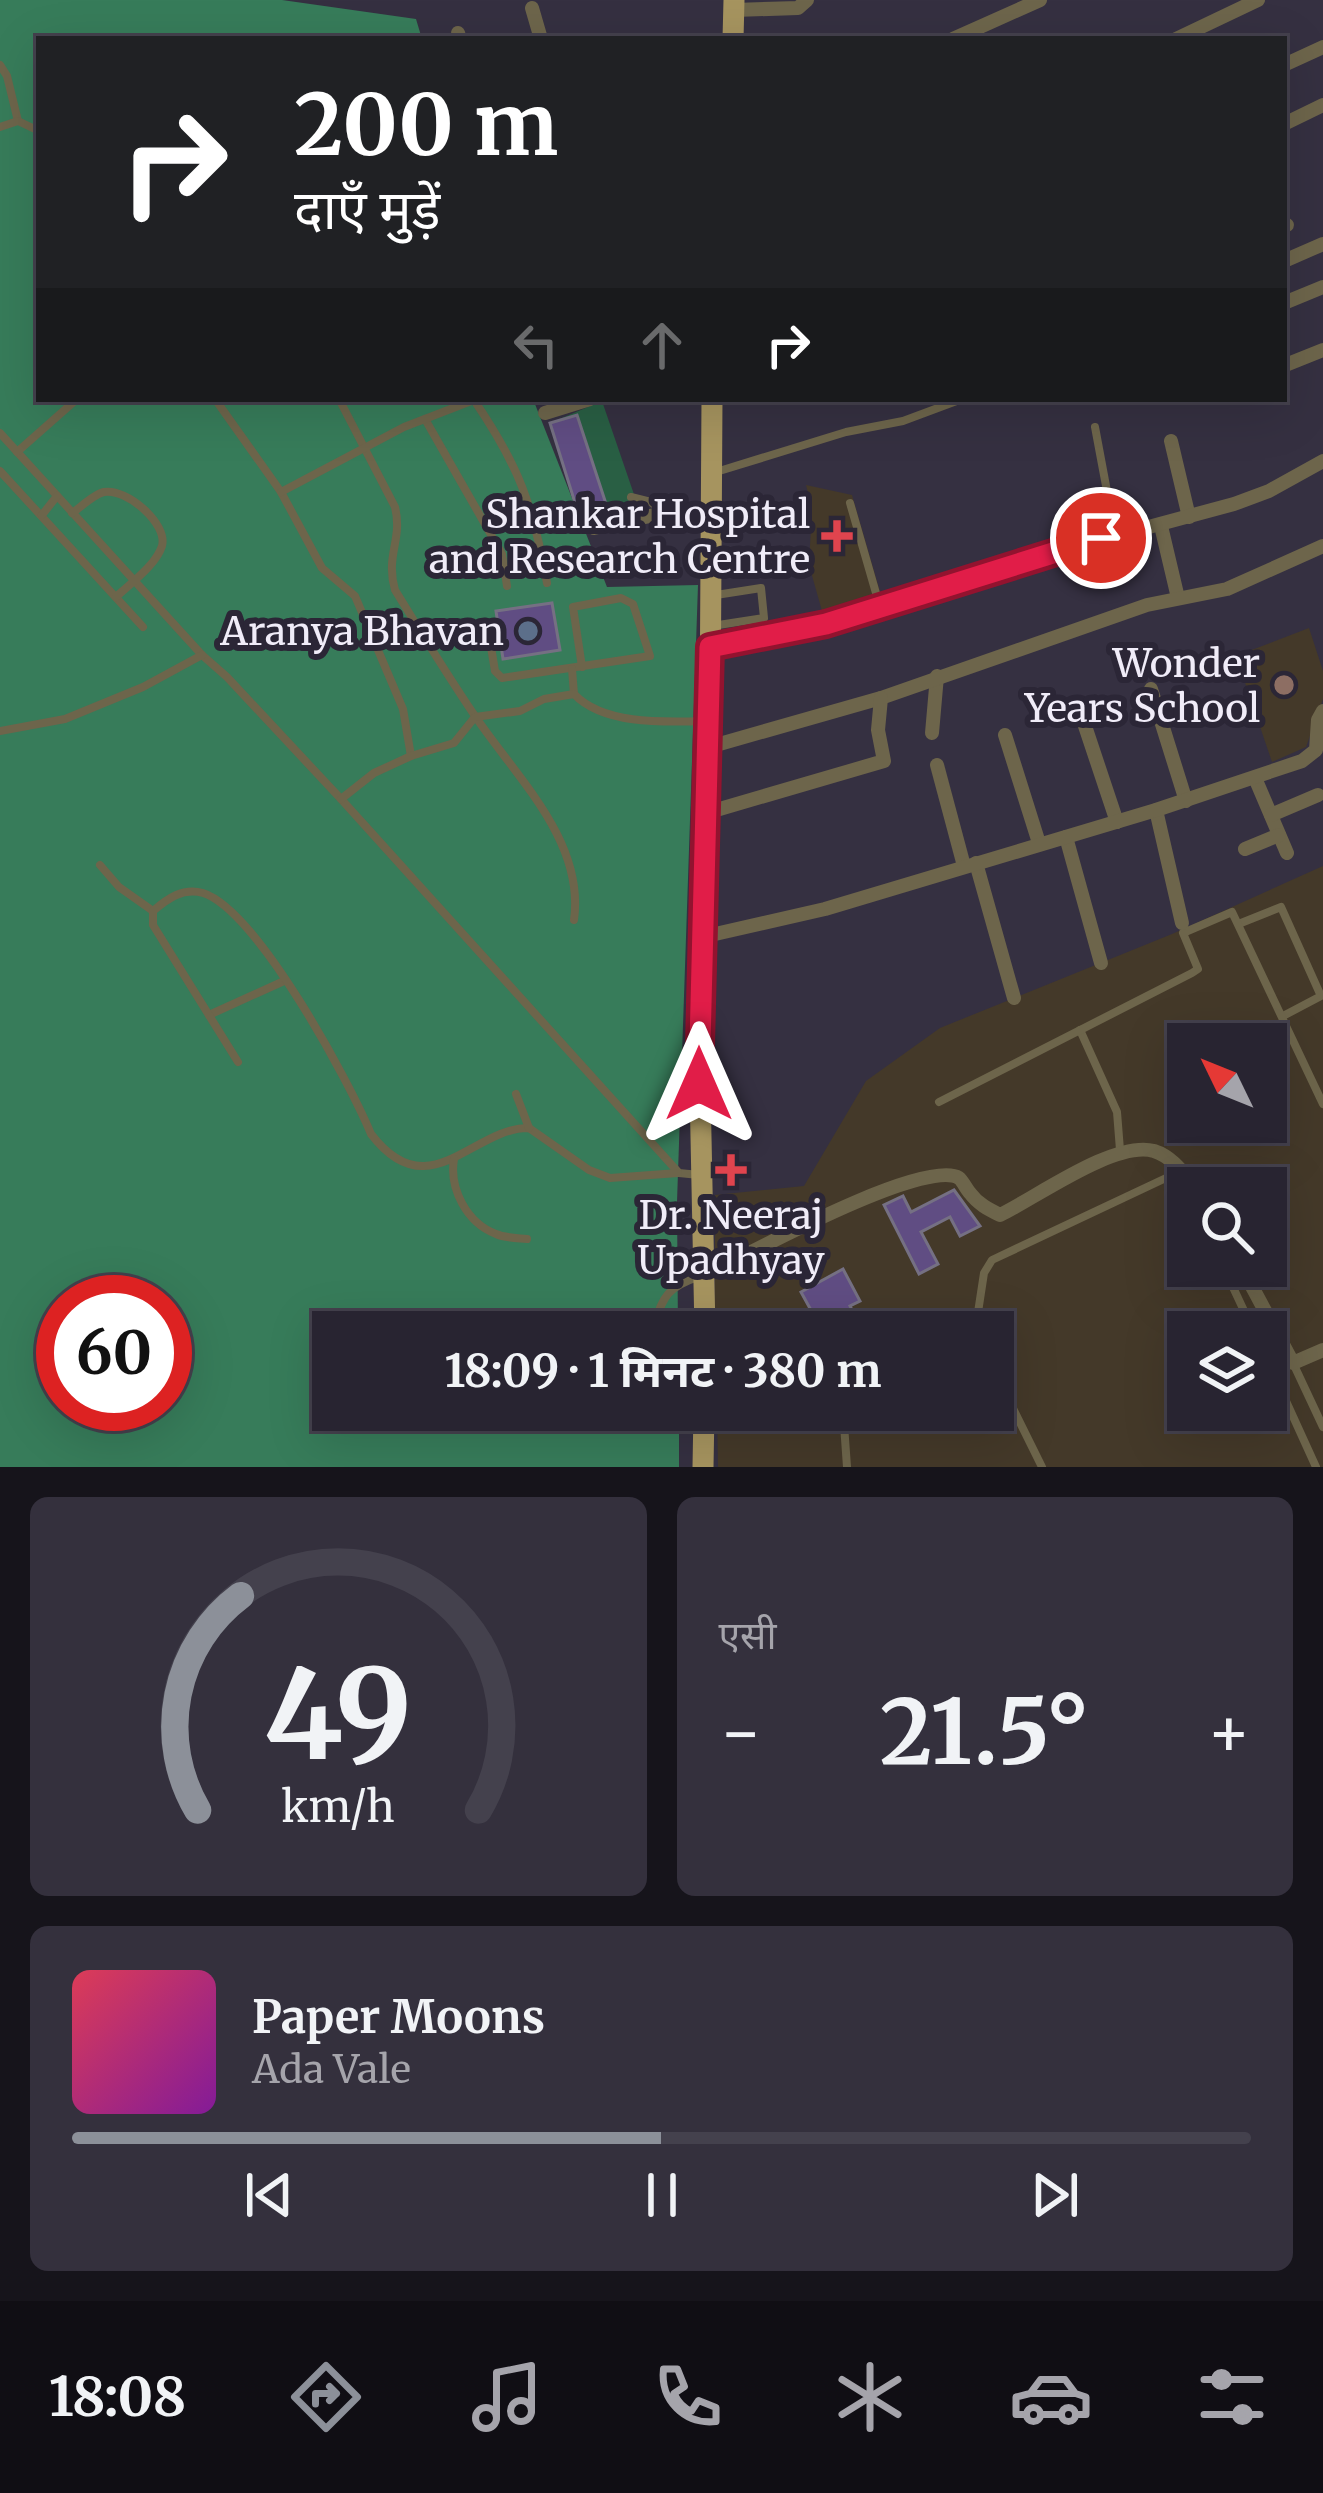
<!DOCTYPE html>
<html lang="hi">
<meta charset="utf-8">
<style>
body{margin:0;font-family:Merriweather,"Noto Sans Devanagari",serif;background:#34303d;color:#f1f3f6;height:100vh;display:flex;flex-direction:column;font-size:45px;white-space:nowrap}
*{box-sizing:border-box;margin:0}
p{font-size:39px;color:#a5a4ab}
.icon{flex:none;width:66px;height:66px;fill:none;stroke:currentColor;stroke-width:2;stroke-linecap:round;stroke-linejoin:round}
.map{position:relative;height:1467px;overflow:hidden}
.drawer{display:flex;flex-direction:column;gap:30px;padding:30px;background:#16141b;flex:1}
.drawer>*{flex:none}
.hud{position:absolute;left:36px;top:36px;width:1251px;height:366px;border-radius:0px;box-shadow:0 12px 48px #0002,0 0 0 3px #44414d;background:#202124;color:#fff;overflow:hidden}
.needle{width:78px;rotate:313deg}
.buttons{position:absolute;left:1167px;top:1023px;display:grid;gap:24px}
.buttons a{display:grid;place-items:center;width:120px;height:120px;border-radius:0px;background:#282431;box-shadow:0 12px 48px #0002,0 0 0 3px #44414d;font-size:60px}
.speed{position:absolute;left:36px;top:1275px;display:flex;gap:24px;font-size:60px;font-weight:700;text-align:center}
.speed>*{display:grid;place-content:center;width:156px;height:156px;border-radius:50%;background:#282431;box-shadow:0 12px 48px #0002,0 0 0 3px #44414d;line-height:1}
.speed .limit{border:18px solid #d22;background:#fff;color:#111}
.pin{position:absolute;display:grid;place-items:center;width:102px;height:102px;color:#fff;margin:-51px;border:6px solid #fff;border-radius:50%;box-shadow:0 3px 12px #0007}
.me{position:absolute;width:132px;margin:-66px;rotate:0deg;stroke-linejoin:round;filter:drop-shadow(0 0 9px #0008)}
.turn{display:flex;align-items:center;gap:42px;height:252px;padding:0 60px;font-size:54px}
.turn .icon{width:156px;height:156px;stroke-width:2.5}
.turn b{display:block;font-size:84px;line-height:102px}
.lanes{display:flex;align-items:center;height:114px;padding:0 60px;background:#0003;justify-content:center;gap:60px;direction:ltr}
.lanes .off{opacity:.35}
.big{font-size:90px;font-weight:700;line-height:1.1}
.drawer .card{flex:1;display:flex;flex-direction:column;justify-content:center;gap:18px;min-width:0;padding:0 42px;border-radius:18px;background:#34303d}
.drawer .dial{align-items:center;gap:0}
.dial svg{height:312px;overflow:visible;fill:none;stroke:#44414d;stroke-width:7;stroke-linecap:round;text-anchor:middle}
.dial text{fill:#f1f3f6;stroke:none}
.song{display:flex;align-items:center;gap:36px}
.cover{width:144px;height:144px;border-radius:18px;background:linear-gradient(135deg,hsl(350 70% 55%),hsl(290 70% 35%))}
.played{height:12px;border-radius:6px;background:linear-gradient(90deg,#8c9099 50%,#44414d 50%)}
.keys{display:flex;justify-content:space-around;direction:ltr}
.heat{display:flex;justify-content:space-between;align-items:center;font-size:66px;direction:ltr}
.drawer .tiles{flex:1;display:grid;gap:30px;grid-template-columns:1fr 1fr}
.card:last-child{grid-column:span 2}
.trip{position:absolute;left:312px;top:1311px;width:702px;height:120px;border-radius:0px;background:#282431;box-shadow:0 12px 48px #0002,0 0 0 3px #44414d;font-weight:700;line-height:120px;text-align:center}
.tab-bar{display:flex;height:192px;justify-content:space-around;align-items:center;background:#100e14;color:#a5a4ab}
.tab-bar .icon{width:84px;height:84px}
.tab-bar .selected{color:#8c9099}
.tab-bar b{font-size:54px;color:#f1f3f6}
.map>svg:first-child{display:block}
</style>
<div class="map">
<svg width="1323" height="1467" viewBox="0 0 1323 1467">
<rect width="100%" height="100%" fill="#353041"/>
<g fill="#443929" fill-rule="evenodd">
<polygon points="806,485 852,495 883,602 824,618 809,565 812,508"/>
<polygon points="1309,628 1323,671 1323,699 1306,747 1272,762 1236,656"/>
<path d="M1323,866V1467H718L717,1410H993V1332H715V1195L804,1186L866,1081L940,1028L1172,934ZM1188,1044H1266V1122H1188ZM1188,1188H1266V1266H1188ZM1188,1332H1266V1410H1188Z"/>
</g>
<polygon fill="#295f44" points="602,401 639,509 581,522 608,512 577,415 550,423"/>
<path fill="#377c5a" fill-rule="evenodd" d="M0,0H282L416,19L422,39H39V399H533L607,587L698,585L677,1202L678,1332H333V1410H679V1467H0ZM63,1302H165V1404H63Z"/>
<g fill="#604d83" stroke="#757083" stroke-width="3">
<polygon points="577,415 609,513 581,522 550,423"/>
<polygon points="552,603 560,650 503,659 496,611"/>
<polygon points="954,1190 980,1226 960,1236 950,1217 921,1232 938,1264 919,1274 884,1205 903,1196 911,1212"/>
<polygon points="843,1269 860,1301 850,1306 863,1332 823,1332 801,1292"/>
</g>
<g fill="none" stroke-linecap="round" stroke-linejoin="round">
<g stroke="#6d654b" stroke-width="8">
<polyline points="0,65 7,76 18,121"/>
<polyline points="0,127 18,121 39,131"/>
<polyline points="215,399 281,492 322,568 355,596 403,709 411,756"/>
<path d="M339,399L395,507C403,540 385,555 395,590C421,632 447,675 475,716C516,777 585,841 574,920"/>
<path d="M474,400C519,466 533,505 547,583"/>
<polyline points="425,419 502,554 507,586"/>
<polyline points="1095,427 1115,534"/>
<polyline points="0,433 202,655 227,677 341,799 679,1173 699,1175"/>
<polyline points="17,452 77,399"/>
<polyline points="0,471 143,627"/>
<polyline points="716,472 846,432 903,421 962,399"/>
<polyline points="281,492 404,427 474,400"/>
<polyline points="631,497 651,502 662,512"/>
<polyline points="850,503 880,607"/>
<path d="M72,513C81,507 94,494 104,492C127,488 168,524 162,546C156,565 131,583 116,597"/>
<polyline points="42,515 57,496"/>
<polyline points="712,626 764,618 761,588 716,595"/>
<polyline points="488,629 495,671 502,678 650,656 633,604 621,598 573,607 582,667"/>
<polyline points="572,669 574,694"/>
<polyline points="0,731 65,719 143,687 202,655"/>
<path d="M341,799L374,773L411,756L454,743L475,717L520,711L544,699L574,694C604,726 668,722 708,721"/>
<polyline points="100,865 119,887 153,911"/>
<polyline points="1241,923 1281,907 1321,996 1283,1016"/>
<polyline points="209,1015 284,981"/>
<polyline points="1080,1030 1117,1112 1120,1150"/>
<path d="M238,1062L153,925V911C167,899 183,887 203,893C257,910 349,1081 371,1134C429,1210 473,1127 529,1128L589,1170L610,1178L678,1173"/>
<polyline points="516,1094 529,1128"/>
<polyline points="939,1102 1192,973 1198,969 1183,933 1232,912 1323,1104"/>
<path d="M454,1159C449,1189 467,1223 496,1234C505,1238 517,1238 527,1239"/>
<polyline points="1223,1266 1254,1332"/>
<path d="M651,1332C663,1301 662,1289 698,1277"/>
<polyline points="975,1332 984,1273 992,1260 1166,1178 1178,1187 1188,1203"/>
<polyline points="1266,1357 1316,1467"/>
<polyline points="1293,1363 1323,1427"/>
<polyline points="993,1368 1042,1467"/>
<polyline points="843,1410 847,1467"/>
</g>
<g stroke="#6d654b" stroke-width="14">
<polyline points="532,8 541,39"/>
<polyline points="734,10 798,8 807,0"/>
<polyline points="458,33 460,39"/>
<polyline points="953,39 1040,0"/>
<polyline points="1176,39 1258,0"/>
<polyline points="1284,65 1323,47"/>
<polyline points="1284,124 1323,105"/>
<polyline points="1284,226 1287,225"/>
<polyline points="1284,261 1323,244"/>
<polyline points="1284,303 1323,287"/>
<polyline points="1288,364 1323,350"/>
<polyline points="545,413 590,399"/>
<polyline points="1171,441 1189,517"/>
<polyline points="1161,526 1178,598"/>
<polyline points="594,528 664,513 711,510"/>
<polyline points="710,647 826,624 1030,559 1234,504 1269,491 1323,461"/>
<polyline points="1151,689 1186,801"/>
<polyline points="1080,711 1117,822"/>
<polyline points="932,733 937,676"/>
<polyline points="1005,735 1039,843"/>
<polyline points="709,747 881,698 1147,605 1227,589 1323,546"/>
<polyline points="937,765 964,866"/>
<polyline points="1255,778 1287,853"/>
<polyline points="1156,810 1182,923"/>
<polyline points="706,813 884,761 878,730 881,698"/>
<polyline points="1271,815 1318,795"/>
<polyline points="1066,837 1101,963"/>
<polyline points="1245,849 1279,835"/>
<polyline points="976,863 1014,998"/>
<polyline points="702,937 825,909 1156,810 1302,761 1316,750 1318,720 1323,711"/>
<polyline points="1241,1266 1293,1363 1323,1350"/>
<path d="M706,1275C745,1256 925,1157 959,1178C962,1180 967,1190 970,1193C978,1204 988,1209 1000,1215C1037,1197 1115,1140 1154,1151C1173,1157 1184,1174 1196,1188"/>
</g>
<g stroke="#a6945f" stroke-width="21">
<polyline points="733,39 734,0"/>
<polyline points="705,1332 699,1039 710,721 712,399"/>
<polyline points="703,1467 704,1410"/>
</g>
</g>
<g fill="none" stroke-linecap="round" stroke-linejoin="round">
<g stroke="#92132f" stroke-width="30">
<polyline id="route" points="699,1084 710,647 826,624 1101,538"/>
</g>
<use href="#route" stroke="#e11d48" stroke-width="21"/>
</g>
<g fill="#e0444e" stroke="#2b2636" stroke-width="4.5">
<path d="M831 518h12v12h12v12h-12v12h-12v-12h-12v-12h12z"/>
<path d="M725 1152h12v12h12v12h-12v12h-12v-12h-12v-12h12z"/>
</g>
<circle fill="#5c6f8a" stroke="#2b2636" stroke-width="4.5" cx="528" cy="631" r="12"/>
<circle fill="#8d6e63" stroke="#2b2636" stroke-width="4.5" cx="1284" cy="685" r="12"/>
<g text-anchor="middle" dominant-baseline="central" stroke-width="12" stroke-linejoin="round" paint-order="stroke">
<g font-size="39" fill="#f0ecf8" stroke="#2b2636" text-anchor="end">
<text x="810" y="514">Shankar Hospital<tspan x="810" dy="45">and Research Centre</tspan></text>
<text x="504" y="631">Aranya Bhavan</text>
<text x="1260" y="663">Wonder<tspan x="1260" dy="45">Years School</tspan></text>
<text x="731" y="1215" text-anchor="middle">Dr. Neeraj<tspan x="731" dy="45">Upadhyay</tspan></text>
</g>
</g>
</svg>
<div class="buttons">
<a><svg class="needle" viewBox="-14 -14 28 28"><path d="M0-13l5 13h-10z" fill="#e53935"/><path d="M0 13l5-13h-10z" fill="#a5a4ab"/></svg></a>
<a><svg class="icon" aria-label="search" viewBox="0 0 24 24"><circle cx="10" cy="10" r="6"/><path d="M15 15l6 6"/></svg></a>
<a><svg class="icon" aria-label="layers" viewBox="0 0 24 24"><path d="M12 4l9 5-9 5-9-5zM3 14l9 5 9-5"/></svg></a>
</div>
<div class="speed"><div class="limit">60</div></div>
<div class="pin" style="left:1101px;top:538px;background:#d93025"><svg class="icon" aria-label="arrive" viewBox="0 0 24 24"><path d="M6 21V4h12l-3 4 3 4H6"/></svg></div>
<svg class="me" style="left:699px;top:1084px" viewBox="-20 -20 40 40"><path d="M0-17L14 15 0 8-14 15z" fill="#e11d48" stroke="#fff" stroke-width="4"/></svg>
<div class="trip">18:09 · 1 मिनट · 380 m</div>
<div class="hud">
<div class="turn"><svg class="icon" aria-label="right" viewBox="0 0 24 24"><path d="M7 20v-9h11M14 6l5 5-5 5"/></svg><div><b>200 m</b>दाएँ मुड़ें</div></div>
<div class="lanes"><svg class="icon off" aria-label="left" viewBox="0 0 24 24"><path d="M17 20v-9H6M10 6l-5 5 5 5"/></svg><svg class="icon off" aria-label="ahead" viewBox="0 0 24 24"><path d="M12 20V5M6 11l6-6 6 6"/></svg><svg class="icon" aria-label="right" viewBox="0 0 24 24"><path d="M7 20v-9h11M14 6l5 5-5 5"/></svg></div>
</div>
</div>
<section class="drawer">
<div class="tiles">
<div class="card dial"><svg viewBox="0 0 100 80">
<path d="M14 69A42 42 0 1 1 86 69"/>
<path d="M14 69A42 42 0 0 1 25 14" stroke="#8c9099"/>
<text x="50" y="56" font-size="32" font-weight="700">49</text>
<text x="50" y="72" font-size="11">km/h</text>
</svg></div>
<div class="card"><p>एसी</p>
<div class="heat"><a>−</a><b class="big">21.5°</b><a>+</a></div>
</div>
<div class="card">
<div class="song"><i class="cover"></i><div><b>Paper Moons</b><p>Ada Vale</p></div></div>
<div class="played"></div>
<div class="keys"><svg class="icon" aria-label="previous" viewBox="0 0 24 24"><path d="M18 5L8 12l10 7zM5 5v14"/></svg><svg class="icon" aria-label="pause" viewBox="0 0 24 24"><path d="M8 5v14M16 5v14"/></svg><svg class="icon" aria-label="next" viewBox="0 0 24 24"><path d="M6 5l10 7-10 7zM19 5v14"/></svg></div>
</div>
</div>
</section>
<nav class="tab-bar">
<b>18:08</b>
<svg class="icon selected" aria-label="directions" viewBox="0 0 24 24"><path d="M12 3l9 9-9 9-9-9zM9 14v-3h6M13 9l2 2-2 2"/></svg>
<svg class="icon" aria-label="music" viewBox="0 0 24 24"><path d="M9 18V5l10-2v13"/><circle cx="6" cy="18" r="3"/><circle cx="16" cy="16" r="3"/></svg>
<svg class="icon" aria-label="phone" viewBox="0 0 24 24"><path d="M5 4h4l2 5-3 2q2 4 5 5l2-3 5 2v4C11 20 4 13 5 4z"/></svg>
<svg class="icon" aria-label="climate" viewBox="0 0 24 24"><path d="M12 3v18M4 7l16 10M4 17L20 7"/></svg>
<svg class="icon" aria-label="car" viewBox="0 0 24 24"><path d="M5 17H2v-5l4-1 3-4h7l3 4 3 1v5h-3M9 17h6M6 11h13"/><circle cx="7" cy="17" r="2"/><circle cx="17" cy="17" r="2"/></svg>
<svg class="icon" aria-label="filters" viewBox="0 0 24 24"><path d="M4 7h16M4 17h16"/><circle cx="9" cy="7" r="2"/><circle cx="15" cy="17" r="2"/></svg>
</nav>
